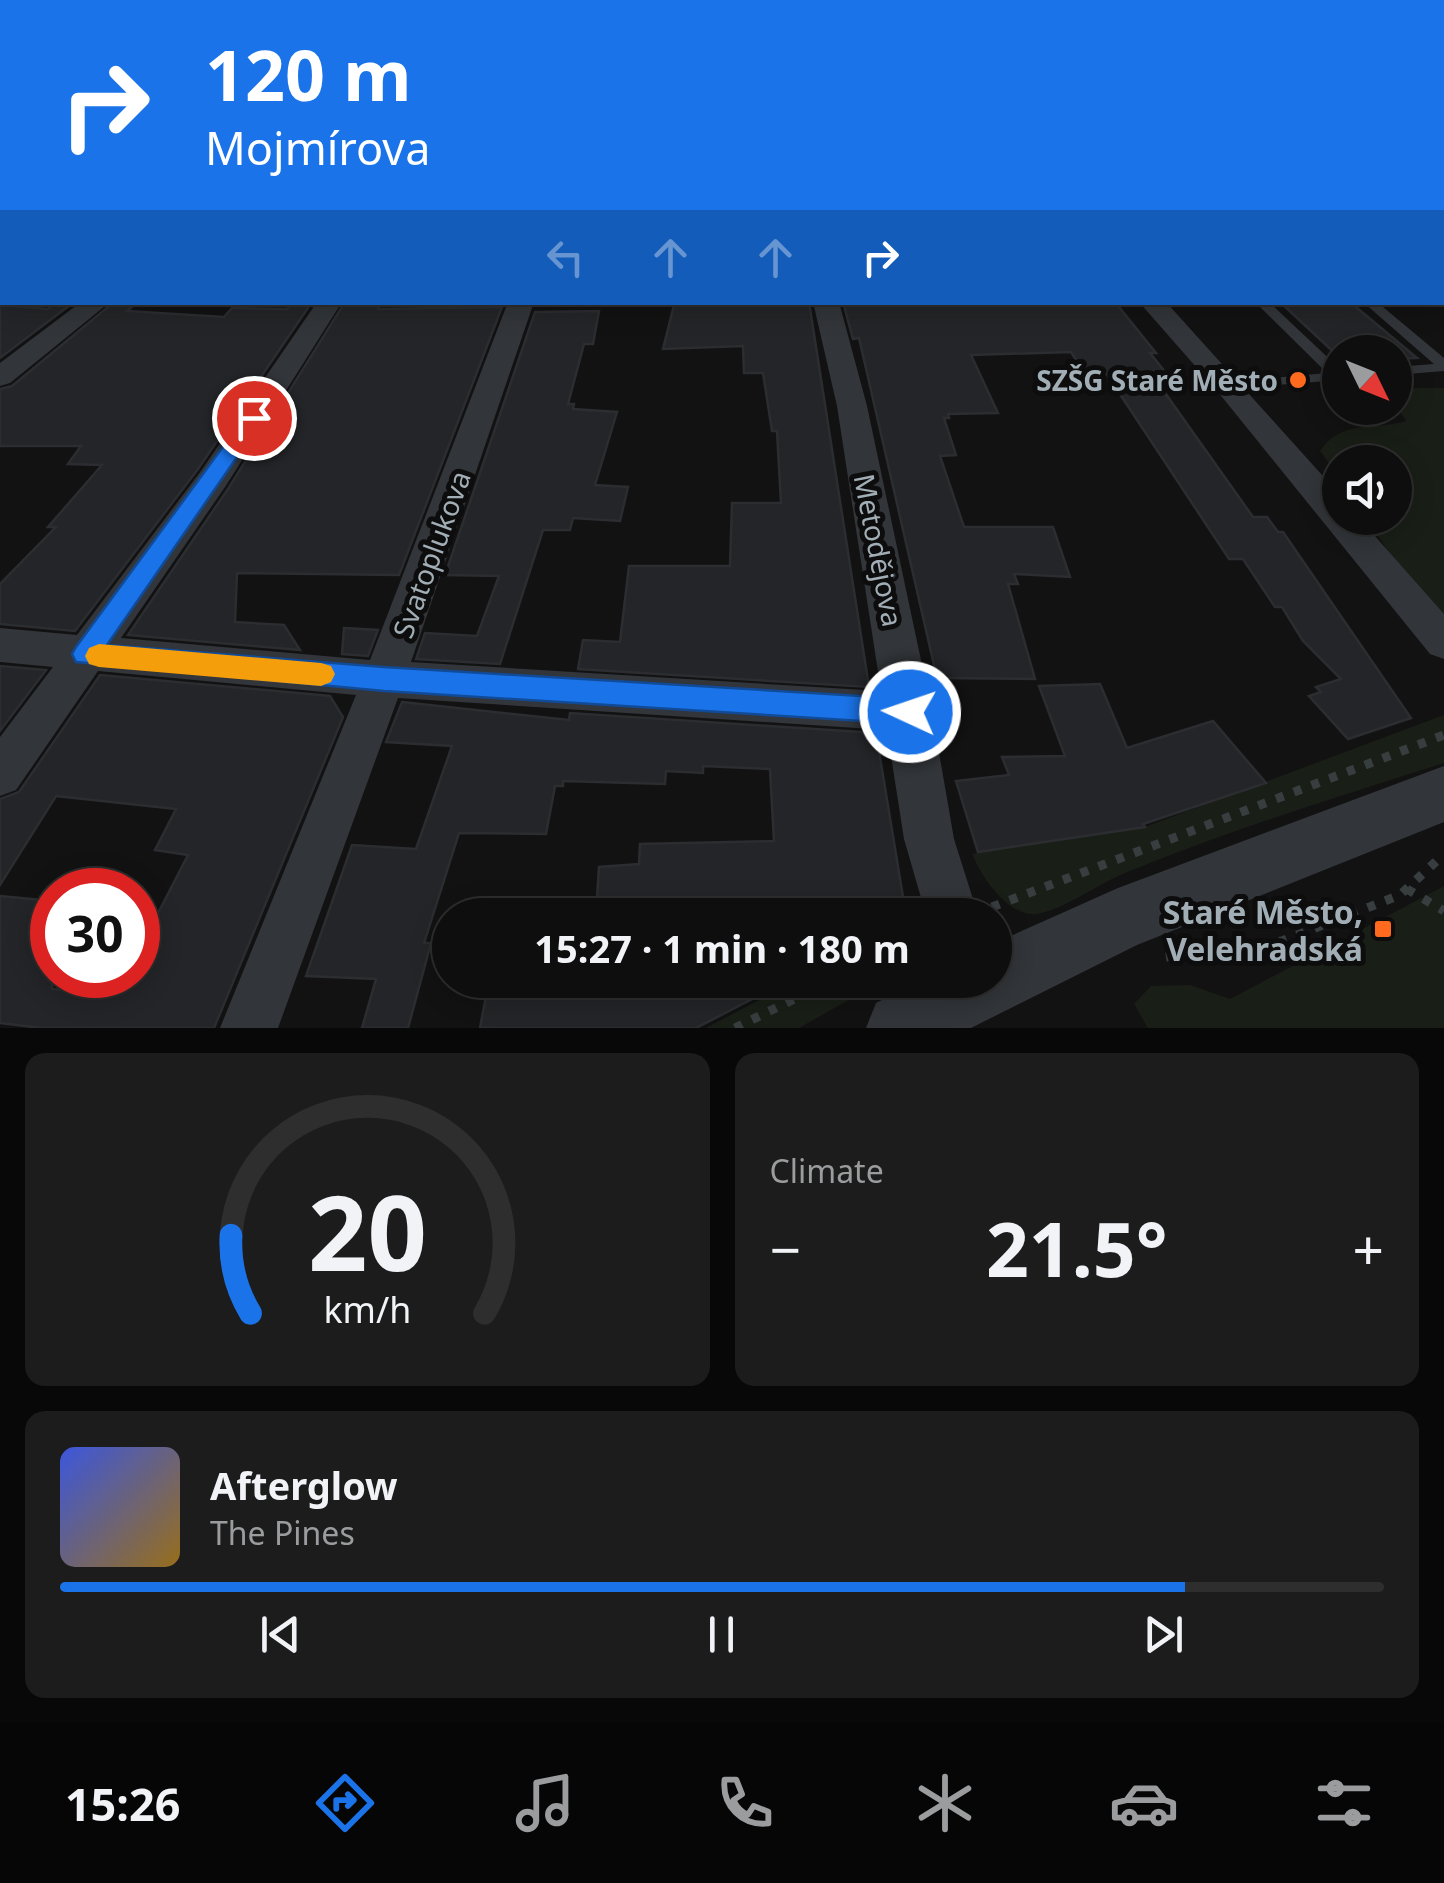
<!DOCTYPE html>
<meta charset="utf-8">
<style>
body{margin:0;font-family:"Noto Sans",sans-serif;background:#1c1c1c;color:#f1f3f6;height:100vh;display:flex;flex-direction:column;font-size:38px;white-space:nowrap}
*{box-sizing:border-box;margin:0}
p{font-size:32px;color:#9b9c9e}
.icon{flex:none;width:55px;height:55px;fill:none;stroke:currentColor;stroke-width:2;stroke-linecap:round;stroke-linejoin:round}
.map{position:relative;height:1028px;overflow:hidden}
.side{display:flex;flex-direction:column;gap:25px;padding:25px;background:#080808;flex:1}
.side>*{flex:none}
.banner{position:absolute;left:0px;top:0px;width:1445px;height:305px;box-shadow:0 5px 25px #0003,0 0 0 2px #2e2e2e;background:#1a73e8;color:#fff;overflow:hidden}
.needle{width:65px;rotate:133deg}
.fabs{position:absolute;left:1322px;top:335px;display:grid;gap:20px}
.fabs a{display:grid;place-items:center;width:90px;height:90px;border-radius:50%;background:#0e0e0e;box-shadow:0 5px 25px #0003,0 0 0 2px #2e2e2e;font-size:50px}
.speed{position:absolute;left:30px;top:868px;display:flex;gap:20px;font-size:50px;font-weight:700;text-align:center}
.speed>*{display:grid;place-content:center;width:130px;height:130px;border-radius:50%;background:#0e0e0e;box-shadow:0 5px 25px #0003,0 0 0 2px #2e2e2e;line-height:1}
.speed .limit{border:15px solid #d22;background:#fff;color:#111}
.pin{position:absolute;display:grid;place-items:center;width:85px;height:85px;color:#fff;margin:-42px;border:5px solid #fff;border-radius:50%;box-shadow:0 2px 10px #0007}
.me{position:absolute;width:110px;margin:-55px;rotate:273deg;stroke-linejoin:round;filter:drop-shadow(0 0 8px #0008)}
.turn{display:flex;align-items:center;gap:35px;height:210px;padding:0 40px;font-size:45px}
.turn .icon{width:130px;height:130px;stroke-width:2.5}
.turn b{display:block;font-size:70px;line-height:85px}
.lanes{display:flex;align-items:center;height:95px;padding:0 40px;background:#0003;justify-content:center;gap:50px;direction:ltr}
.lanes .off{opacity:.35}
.big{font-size:75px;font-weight:700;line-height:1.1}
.side .tile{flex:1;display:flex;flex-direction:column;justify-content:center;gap:15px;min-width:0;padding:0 35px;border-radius:20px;background:#1c1c1c}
.side .dial{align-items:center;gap:0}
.dial svg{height:260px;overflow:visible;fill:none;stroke:#2e2e2e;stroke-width:7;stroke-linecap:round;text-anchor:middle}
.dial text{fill:#f1f3f6;stroke:none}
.song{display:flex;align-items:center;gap:30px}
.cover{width:120px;height:120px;border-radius:15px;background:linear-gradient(135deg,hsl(230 70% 55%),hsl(40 70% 35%))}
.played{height:10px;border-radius:5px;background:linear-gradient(90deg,#1a73e8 85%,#2e2e2e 85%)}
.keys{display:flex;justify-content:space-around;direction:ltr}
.heat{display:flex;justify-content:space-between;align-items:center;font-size:55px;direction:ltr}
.side .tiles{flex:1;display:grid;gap:25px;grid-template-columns:1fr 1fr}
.tile:last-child{grid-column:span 2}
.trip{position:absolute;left:432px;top:898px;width:580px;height:100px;border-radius:50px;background:#0e0e0e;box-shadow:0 5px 25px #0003,0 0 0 2px #2e2e2e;font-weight:700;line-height:100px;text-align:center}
.dock{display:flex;height:160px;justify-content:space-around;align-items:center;background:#060606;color:#9b9c9e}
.dock .icon{width:70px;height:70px}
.dock .active{color:#1a73e8}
.dock b{font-size:45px;color:#f1f3f6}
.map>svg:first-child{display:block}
</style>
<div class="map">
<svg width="1444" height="1028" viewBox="0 0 1444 1028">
<rect width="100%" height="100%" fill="#121213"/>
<g fill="#191f17">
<path d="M1399,388H1444V615L1391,555L1366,518H1395V462H1340V478L1320,451C1341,419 1373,431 1406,421L1395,404Z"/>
<path d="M1444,715V763C1337,797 1229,830 1125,873C1102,882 1058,913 1035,914C1006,915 982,877 972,854L1145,827Z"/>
<polygon points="1444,886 1444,1028 1148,1028 1134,1004 1151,986 1190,985 1230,999"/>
<polygon points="797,980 884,980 799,1028 706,1028"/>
</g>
<g fill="#242528" stroke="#2b2d30" stroke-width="2.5">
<polygon points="57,302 74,302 0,358 0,305 48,309"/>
<polygon points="114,302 137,302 127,311 224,317 232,308 287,309 292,302 312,302 198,469 75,631 0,624 0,584 56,527 48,527 102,465 68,464 81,446 0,446 0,389 12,386"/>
<polygon points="345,302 380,302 378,309 502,307 399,575 237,573 235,622 284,625 300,650 128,635 228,489"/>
<polygon points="809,302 869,687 578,669 583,640 620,642 629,566 730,566 732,503 781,503 777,431 772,431 763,373 744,373 743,346 663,349 674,305"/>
<polygon points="843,302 1115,302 1156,353 1150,353 1173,382 1158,383 1253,517 1267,517 1278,532 1283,532 1411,718 1348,739 1309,696 1321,692 1316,687 1341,679 1303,641 1282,607 1275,607 1243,559 1229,559 1106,373 1085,374 1071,352 971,355 998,413 948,414 949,418 944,418 956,455 940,456 964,527 1053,527 1070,577 1014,574 1018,584 1008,584 1035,679 937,678 859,338 853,339"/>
<polygon points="1280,302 1350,302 1417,358 1395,359 1395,352 1340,352 1340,358"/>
<polygon points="599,311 593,344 584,344 568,404 574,404 573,409 617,412 595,485 628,487 620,521 573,518 570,530 543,530 500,664 416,659 425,633 477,636 499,576 445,575 535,312"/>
<polygon points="344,628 378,630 368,656 342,654"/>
<polygon points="0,666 46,670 0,731"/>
<polygon points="100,675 330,696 343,717 214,1028 41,1028 0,1023 0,896 52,901 52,989 115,995 126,975 138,975 138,952 188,855 155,850 176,809 56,796 0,885 0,799 19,792"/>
<polygon points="1100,684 1127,748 1213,721 1266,783 1143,824 1145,827 978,852 956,781 1009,775 1002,757 1065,756 1039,686"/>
<polygon points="402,702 569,720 570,713 876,733 906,915 596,915 599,867 639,864 640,844 774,841 770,769 703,766 703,773 666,771 665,784 563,781 563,786 555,786 546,834 459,833 424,943 431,943 408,1028 362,1028 376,979 306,976 352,845 416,849 452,746 386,742"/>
<polygon points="489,980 789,980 696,1028 480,1028"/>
</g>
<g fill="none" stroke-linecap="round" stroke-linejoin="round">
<g stroke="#383d40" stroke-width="9" stroke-dasharray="8 11" stroke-linecap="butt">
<polyline points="1407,889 1444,911"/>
<polyline points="992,907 1444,735"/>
<polyline points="1166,957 1282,941 1400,895 1444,854"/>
<polyline points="735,1028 833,980"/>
</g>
<g fill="#323539" fill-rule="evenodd">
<rect x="1442" y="282" width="2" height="8"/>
<polygon points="1255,302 1269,302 1340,369 1340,380 1223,389 1223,383 1228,382 1327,373"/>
<polygon points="1363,302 1377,302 1444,358 1444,371 1395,375 1395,367 1434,364"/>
</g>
<g fill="#323539" fill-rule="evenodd">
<polygon points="81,302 110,302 10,383 0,386 0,363"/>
<polygon points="317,302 342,302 225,487 121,638 370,660 508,302 534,302 411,662 881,691 837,406 813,302 839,302 867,406 932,712 954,839 978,915 926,915 904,839 887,730 398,698 278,1028 220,1028 356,695 98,671 16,790 0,796 0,737 53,667 0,662 0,628 77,635 201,471"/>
<polygon points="1139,302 1166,302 1340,495 1340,518 1359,518 1444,614 1444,659 1430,654 1218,392"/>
</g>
<polygon fill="#323539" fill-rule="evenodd" points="1444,766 1444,822 1137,945 971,1028 866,1028 876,1003 921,980 995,980 995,943 1118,888"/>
</g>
<linearGradient id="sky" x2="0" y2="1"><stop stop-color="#0a0a0a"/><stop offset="0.53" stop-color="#333944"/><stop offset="1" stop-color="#333944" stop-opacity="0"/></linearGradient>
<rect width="1444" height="304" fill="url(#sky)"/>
<polygon fill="#1a73e8" stroke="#114b97" stroke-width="2.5" points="254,412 264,418 107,645 384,667 910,699 920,703 924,712 920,720 910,724 384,691 76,662 72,654 76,647 247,414"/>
<polygon fill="#f59e0b" points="99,644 321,663 331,666 335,674 331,682 321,686 99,667 89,664 85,656 89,648"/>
<g fill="#ff6a1e" stroke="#0d0d0e" stroke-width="4">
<circle cx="1298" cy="380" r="10"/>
<rect x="1373" y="919" width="20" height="20" rx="5"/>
</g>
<g text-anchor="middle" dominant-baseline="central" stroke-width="10" stroke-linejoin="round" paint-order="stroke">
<g font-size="28" font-weight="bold" fill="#a1aeb5" stroke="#0d0d0e" text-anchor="end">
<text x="1278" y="380">SZŠG Staré Město</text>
</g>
<g font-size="28" fill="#a1aeb5" stroke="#0d0d0e">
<text transform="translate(879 550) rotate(79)">Metodějova</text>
<text transform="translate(431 554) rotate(-70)">Svatoplukova</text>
</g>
<g font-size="32" font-weight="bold" fill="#a1aeb5" stroke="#0d0d0e" text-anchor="end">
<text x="1363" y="911">Staré Město,<tspan x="1363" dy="37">Velehradská</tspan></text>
</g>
</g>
</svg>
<div class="fabs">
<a><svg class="needle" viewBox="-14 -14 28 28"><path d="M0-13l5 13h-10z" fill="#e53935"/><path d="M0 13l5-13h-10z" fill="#9b9c9e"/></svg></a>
<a><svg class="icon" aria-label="sound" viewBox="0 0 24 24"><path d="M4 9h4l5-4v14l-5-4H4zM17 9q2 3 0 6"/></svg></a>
</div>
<div class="speed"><div class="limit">30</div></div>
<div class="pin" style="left:254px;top:418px;background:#d93025"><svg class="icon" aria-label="arrive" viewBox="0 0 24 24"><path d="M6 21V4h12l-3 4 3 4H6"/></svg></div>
<svg class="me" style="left:910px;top:712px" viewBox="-20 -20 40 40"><circle r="17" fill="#1a73e8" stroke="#fff" stroke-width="3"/><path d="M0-11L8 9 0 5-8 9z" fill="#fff"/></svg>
<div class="trip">15:27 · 1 min · 180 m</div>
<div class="banner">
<div class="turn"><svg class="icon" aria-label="right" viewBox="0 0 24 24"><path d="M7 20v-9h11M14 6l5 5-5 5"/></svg><div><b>120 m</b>Mojmírova</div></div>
<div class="lanes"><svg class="icon off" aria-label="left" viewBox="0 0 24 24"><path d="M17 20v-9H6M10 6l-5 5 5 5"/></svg><svg class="icon off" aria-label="ahead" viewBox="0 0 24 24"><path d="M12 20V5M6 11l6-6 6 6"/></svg><svg class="icon off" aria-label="ahead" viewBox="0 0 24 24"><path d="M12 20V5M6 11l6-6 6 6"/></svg><svg class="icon" aria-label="right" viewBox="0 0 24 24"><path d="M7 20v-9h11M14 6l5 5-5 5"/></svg></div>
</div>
</div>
<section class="side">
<div class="tiles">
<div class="tile dial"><svg viewBox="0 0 100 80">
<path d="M14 69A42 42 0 1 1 86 69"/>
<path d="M14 69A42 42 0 0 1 8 45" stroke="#1a73e8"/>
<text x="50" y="56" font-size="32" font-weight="700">20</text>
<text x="50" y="72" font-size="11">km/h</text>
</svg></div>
<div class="tile"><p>Climate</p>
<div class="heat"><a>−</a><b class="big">21.5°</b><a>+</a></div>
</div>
<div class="tile">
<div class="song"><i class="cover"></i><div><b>Afterglow</b><p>The Pines</p></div></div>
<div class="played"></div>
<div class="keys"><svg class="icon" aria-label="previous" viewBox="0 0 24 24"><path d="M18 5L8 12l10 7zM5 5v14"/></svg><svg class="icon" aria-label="pause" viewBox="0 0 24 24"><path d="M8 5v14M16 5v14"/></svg><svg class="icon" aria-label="next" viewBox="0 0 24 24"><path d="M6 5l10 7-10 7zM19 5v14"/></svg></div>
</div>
</div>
</section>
<nav class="dock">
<b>15:26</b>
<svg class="icon active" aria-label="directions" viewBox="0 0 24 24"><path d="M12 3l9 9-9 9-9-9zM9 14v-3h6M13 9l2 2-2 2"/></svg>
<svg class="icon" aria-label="music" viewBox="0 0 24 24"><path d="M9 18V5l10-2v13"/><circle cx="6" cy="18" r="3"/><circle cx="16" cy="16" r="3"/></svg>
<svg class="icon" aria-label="phone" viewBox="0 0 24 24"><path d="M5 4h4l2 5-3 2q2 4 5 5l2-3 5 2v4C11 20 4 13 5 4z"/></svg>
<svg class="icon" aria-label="climate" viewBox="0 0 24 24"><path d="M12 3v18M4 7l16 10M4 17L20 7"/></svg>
<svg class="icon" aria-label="car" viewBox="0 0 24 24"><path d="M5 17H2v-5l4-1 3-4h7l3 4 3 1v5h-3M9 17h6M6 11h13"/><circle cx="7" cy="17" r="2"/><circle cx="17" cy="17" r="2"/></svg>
<svg class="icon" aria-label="filters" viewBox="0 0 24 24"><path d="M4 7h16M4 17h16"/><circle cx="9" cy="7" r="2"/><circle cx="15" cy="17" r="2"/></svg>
</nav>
